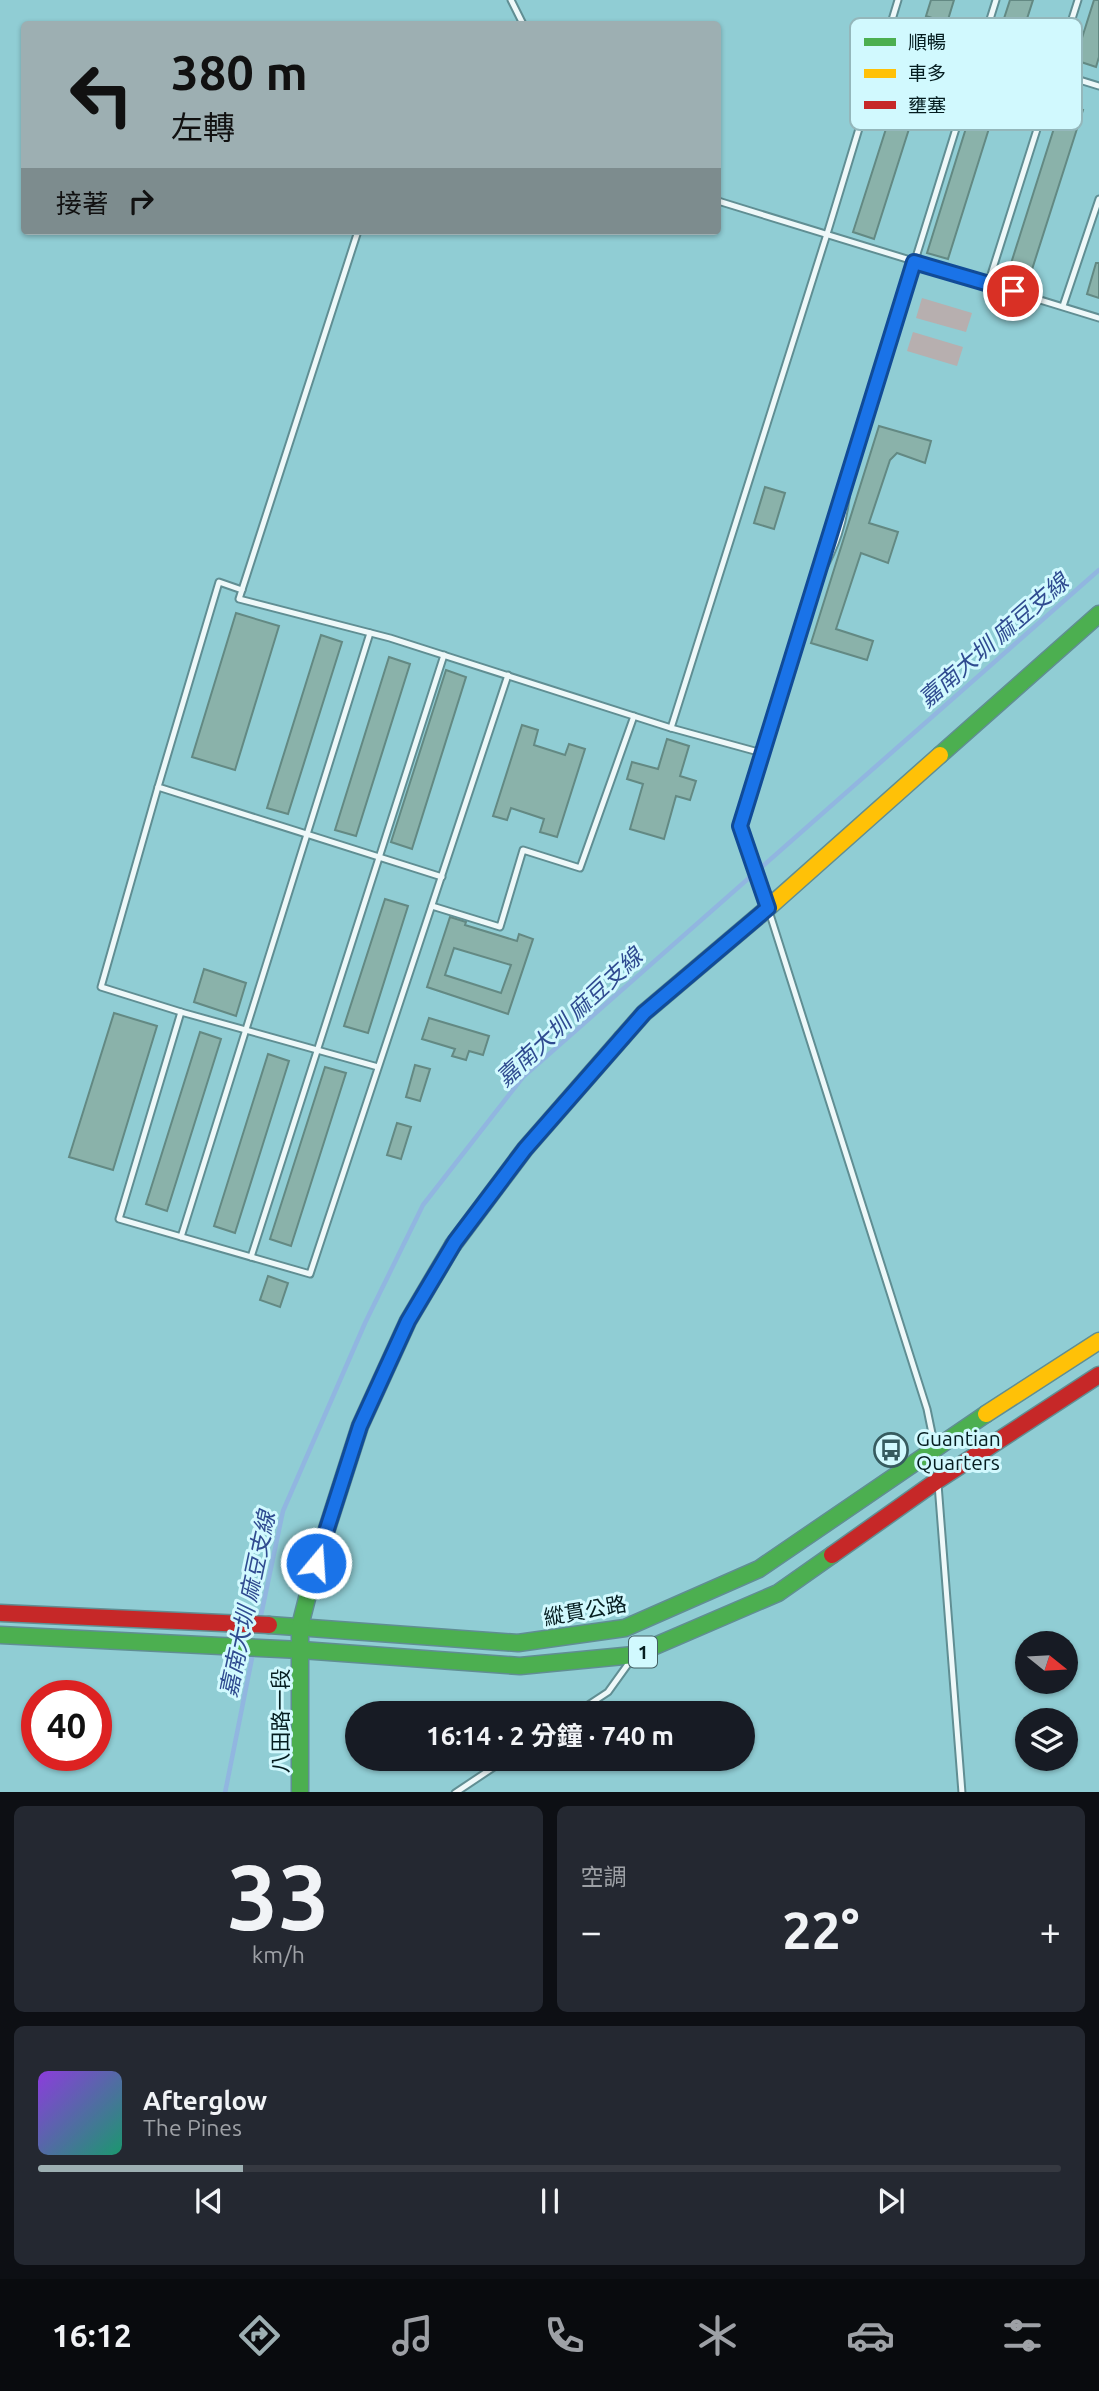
<!DOCTYPE html>
<html lang="zh-TW">
<meta charset="utf-8">
<style>
body{margin:0;font-family:Ubuntu,"Noto Sans TC",sans-serif;background:#242831;color:#f1f3f6;height:100vh;display:flex;flex-direction:column;font-size:26px;white-space:nowrap}
*{box-sizing:border-box;margin:0}
p{font-size:23px;color:#9ea1a6}
.icon{flex:none;width:38px;height:38px;fill:none;stroke:currentColor;stroke-width:2;stroke-linecap:round;stroke-linejoin:round}
.map{position:relative;height:1792px;overflow:hidden}
.panel{display:flex;flex-direction:column;gap:14px;padding:14px;background:#0d0f14;flex:1}
.panel>*{flex:none}
.banner{position:absolute;left:21px;top:21px;width:700px;height:214px;border-radius:7px;box-shadow:0 2px 5px #0004;background:#9dafb2;color:#111;overflow:hidden}
.needle{width:46px;rotate:108deg}
.controls{position:absolute;left:1015px;top:1631px;display:grid;gap:14px}
.controls a{display:grid;place-items:center;width:63px;height:63px;border-radius:50%;background:#171b24;box-shadow:0 2px 5px #0004;font-size:35px}
.speed{position:absolute;left:21px;top:1680px;display:flex;gap:14px;font-size:35px;font-weight:700;text-align:center}
.speed>*{display:grid;place-content:center;width:91px;height:91px;border-radius:50%;background:#171b24;box-shadow:0 2px 5px #0004;line-height:1}
.speed .limit{border:10px solid #d22;background:#fff;color:#111}
.pin{position:absolute;display:grid;place-items:center;width:60px;height:60px;color:#fff;margin:-30px;border:4px solid #fff;border-radius:50%;box-shadow:0 2px 7px #0007}
.me{position:absolute;width:77px;margin:-38px;rotate:18deg;stroke-linejoin:round;filter:drop-shadow(0 0 5px #0008)}
.turn{display:flex;align-items:center;gap:24px;height:147px;padding:0 35px;font-size:32px}
.turn .icon{width:91px;height:91px;stroke-width:2.5}
.turn b{display:block;font-size:49px;line-height:60px}
.then{display:flex;align-items:center;height:66px;padding:0 35px;background:#0003;gap:14px;font-size:26px}
.big{font-size:52px;font-weight:700;line-height:1.1}
.panel .tile{flex:1;display:flex;flex-direction:column;justify-content:center;gap:10px;min-width:0;padding:0 24px;border-radius:10px;background:#242831}
.panel .dial{align-items:center;gap:0}
.dial b{font-size:91px;line-height:1}
.song{display:flex;align-items:center;gap:21px}
.cover{width:84px;height:84px;border-radius:10px;background:linear-gradient(135deg,hsl(270 70% 55%),hsl(160 70% 35%))}
.played{height:7px;border-radius:4px;background:linear-gradient(90deg,#9dafb2 20%,#363941 20%)}
.keys{display:flex;justify-content:space-around;direction:ltr}
.heat{display:flex;justify-content:space-between;align-items:center;font-size:38px;direction:ltr}
.panel .tiles{flex:1;display:grid;gap:14px;grid-template-columns:1fr 1fr}
.tile:last-child{grid-column:span 2}
.trip{position:absolute;left:345px;top:1701px;width:410px;height:70px;border-radius:35px;background:#171b24;box-shadow:0 2px 5px #0004;font-weight:700;line-height:70px;text-align:center}
.tab-bar{display:flex;height:112px;justify-content:space-around;align-items:center;background:#090b0e;color:#9ea1a6}
.tab-bar .icon{width:49px;height:49px}
.tab-bar .selected{color:#9dafb2}
.tab-bar b{font-size:32px;color:#f1f3f6}
.map>svg:first-child{display:block}
</style>
<div class="map">
<svg width="1099" height="1793" viewBox="0 0 1099 1793">
<rect width="100%" height="100%" fill="#90cdd4"/>
<g fill="#b7afaf">
<polygon points="922,298 972,313 966,332 916,318"/>
<polygon points="913,332 963,347 957,366 907,351"/>
</g>
<g fill="none" stroke-linecap="round" stroke-linejoin="round">
<g stroke="#91b6e0" stroke-width="4.5">
<polyline points="260,1620 283,1511 365,1323 423,1205 523,1077 1099,570"/>
<polyline points="225,1793 253,1653"/>
</g>
</g>
<g fill="#8ab2aa" stroke="#638983" stroke-width="2" fill-rule="evenodd">
<polygon points="931,0 954,0 947,23 926,16"/>
<polygon points="1010,0 1033,0 1017,50 996,43"/>
<polygon points="1094,0 1099,0 1099,57 1096,67 1075,60"/>
<polygon points="908,60 929,66 874,239 853,232"/>
<polygon points="981,80 1002,87 948,259 927,253"/>
<polygon points="1062,103 1083,110 1028,282 1007,276"/>
<polygon points="1096,263 1099,263 1099,298 1087,294"/>
<polygon points="879,426 931,441 925,463 897,453 890,460 869,523 898,532 888,563 861,553 836,629 873,641 867,660 811,643"/>
<polygon points="765,487 785,493 774,529 754,523"/>
<polygon points="236,613 279,626 235,770 192,757"/>
<polygon points="321,635 342,642 288,814 267,808"/>
<polygon points="389,657 410,664 356,836 335,830"/>
<polygon points="446,670 466,677 412,849 391,842"/>
<polygon points="522,725 538,730 534,745 565,755 569,744 585,749 557,837 540,832 544,819 511,808 507,820 493,816"/>
<polygon points="667,739 689,746 680,776 696,781 690,800 676,796 664,839 630,829 643,784 627,779 632,762 658,769"/>
<polygon points="385,899 408,906 368,1033 344,1026"/>
<path d="M450,917L466,922L465,925L517,941L519,934L533,939L508,1014L427,987ZM454,948L511,965L501,993L445,975Z"/>
<polygon points="204,969 246,983 236,1016 194,1002"/>
<polygon points="114,1013 157,1026 113,1170 69,1157"/>
<polygon points="429,1018 489,1036 483,1055 469,1051 466,1060 452,1056 455,1049 422,1039"/>
<polygon points="200,1032 221,1039 167,1211 146,1204"/>
<polygon points="268,1054 289,1061 235,1233 214,1226"/>
<polygon points="415,1065 430,1069 420,1101 406,1097"/>
<polygon points="325,1067 346,1073 291,1246 270,1239"/>
<polygon points="397,1123 411,1127 401,1159 387,1155"/>
<polygon points="268,1276 288,1283 280,1307 260,1300"/>
</g>
<g fill="none" stroke-linecap="round" stroke-linejoin="round">
<g stroke="#608e93" stroke-width="9">
<g id="lane">
<polyline points="511,0 523,24"/>
<polyline points="891,22 1099,86"/>
<polyline points="718,201 1099,318"/>
<polyline points="358,231 239,599 390,638 671,728 762,753"/>
<polyline points="988,284 1078,0"/>
<polyline points="1063,306 1099,199"/>
<path d="M820,575C836,546 844,523 847,489"/>
<polyline points="242,590 219,582 158,787 442,877"/>
<polyline points="671,728 827,234 898,0"/>
<polyline points="158,787 101,987 181,1012"/>
<polyline points="432,906 500,927 523,850 580,868 634,716"/>
<polyline points="378,1067 181,1012 119,1219 310,1274 508,675"/>
<polyline points="181,1237 370,633"/>
<polyline points="251,1257 444,655"/>
<polyline points="934,1443 927,1409 768,908 739,826 996,0"/>
<polyline points="936,1453 938,1475"/>
<polyline points="938,1484 962,1793"/>
<polyline points="576,1713 608,1692 631,1660"/>
<polyline points="455,1793 506,1759"/>
</g>
</g>
<g stroke="#608e93" stroke-width="19">
<g id="fast">
<polyline points="940,755 1099,614"/>
<polyline points="269,1625 518,1643 625,1628 759,1569 986,1414"/>
<polyline points="0,1635 301,1650 520,1666 634,1655 778,1593 832,1555"/>
<polyline points="300,1793 300,1626 316,1563 360,1426 408,1321 453,1245"/>
</g>
</g>
<g stroke="#608e93" stroke-width="19">
<g id="slow">
<polyline points="622,1038 644,1013 768,908 940,755"/>
<polyline points="986,1414 1099,1341"/>
</g>
</g>
<g stroke="#608e93" stroke-width="19">
<g id="jam">
<polyline points="453,1245 525,1149 622,1038"/>
<polyline points="832,1555 938,1480 1099,1375"/>
<polyline points="0,1613 269,1625"/>
</g>
</g>
<use href="#lane" stroke="#eef8f9" stroke-width="5"/>
<use href="#fast" stroke="#4caf50" stroke-width="16"/>
<use href="#slow" stroke="#ffc107" stroke-width="16"/>
<use href="#jam" stroke="#c62828" stroke-width="16"/>
</g>
<g fill="none" stroke-linecap="round" stroke-linejoin="round">
<g stroke="#114b97" stroke-width="18">
<polyline id="route" points="316,1563 360,1426 408,1321 455,1242 525,1149 644,1013 768,908 740,826 914,262 1013,291"/>
</g>
<use href="#route" stroke="#1a73e8" stroke-width="12"/>
</g>
<defs>
<g id="bus-ring" transform="scale(1.75)"><circle r="9.5" fill="#d1f9fe" stroke="#365b5f" stroke-width="1.5"/><path d="M-5-6H5V4H4V6H2V4H-2V6H-4V4H-5ZM-3.5-4V0h7V-4ZM-3.5 1.2v1.5H-2V1.2ZM2 1.2v1.5H3.5V1.2Z" fill="#365b5f"/></g>
</defs>
<g fill-rule="evenodd">
<use href="#bus-ring" x="891" y="1450"/>
</g>
<g text-anchor="middle" dominant-baseline="central" stroke-width="6" stroke-linejoin="round" paint-order="stroke">
<rect fill="#d1f9fe" stroke="#425f63" stroke-width="2" x="629" y="1636.5" width="28" height="31" rx="5"/>
<g font-size="19" font-weight="bold" fill="#051d20">
<text x="643" y="1652">1</text>
</g>
<g font-size="21" fill="#051d20" stroke="#d1f9fe" text-anchor="start">
<text x="916" y="1438">Guantian<tspan x="916" dy="24">Quarters</tspan></text>
</g>
<g font-size="21" fill="#051d20" stroke="#d1f9fe">
<text transform="translate(585 1610) rotate(-10)">縱貫公路</text>
<text transform="translate(280 1721) rotate(-90)">八田路一段</text>
</g>
<g font-size="23" font-style="italic" fill="#2f4b90" stroke="#d1f9fe">
<text transform="translate(993 640) rotate(-41)">嘉南大圳 麻豆支線</text>
<text transform="translate(569 1017) rotate(-43)">嘉南大圳 麻豆支線</text>
<text transform="translate(247 1604) rotate(-78)">嘉南大圳 麻豆支線</text>
</g>
</g>
<rect x="850" y="18" width="232" height="112" rx="10" fill="#d1f9fe" stroke="#94b7bb" stroke-width="2"/>
<rect x="864" y="38" width="32" height="8" fill="#4caf50"/>
<rect x="864" y="69" width="32" height="9" fill="#ffc107"/>
<rect x="864" y="101" width="32" height="8" fill="#c62828"/>
<g font-size="19" fill="#051d20">
<text x="908" y="49">順暢</text>
<text x="908" y="80">車多</text>
<text x="908" y="112">壅塞</text>
</g>
</svg>
<div class="controls">
<a><svg class="needle" viewBox="-14 -14 28 28"><path d="M0-13l5 13h-10z" fill="#e53935"/><path d="M0 13l5-13h-10z" fill="#9ea1a6"/></svg></a>
<a><svg class="icon" aria-label="layers" viewBox="0 0 24 24"><path d="M12 4l9 5-9 5-9-5zM3 14l9 5 9-5"/></svg></a>
</div>
<div class="speed"><div class="limit">40</div></div>
<div class="pin" style="left:1013px;top:291px;background:#d93025"><svg class="icon" aria-label="arrive" viewBox="0 0 24 24"><path d="M6 21V4h12l-3 4 3 4H6"/></svg></div>
<svg class="me" style="left:316px;top:1563px" viewBox="-20 -20 40 40"><circle r="17" fill="#1a73e8" stroke="#fff" stroke-width="3"/><path d="M0-11L8 9 0 5-8 9z" fill="#fff"/></svg>
<div class="trip">16:14 · 2 分鐘 · 740 m</div>
<div class="banner">
<div class="turn"><svg class="icon" aria-label="left" viewBox="0 0 24 24"><path d="M17 20v-9H6M10 6l-5 5 5 5"/></svg><div><b>380 m</b>左轉</div></div>
<div class="then">接著<svg class="icon" aria-label="right" viewBox="0 0 24 24"><path d="M7 20v-9h11M14 6l5 5-5 5"/></svg></div>
</div>
</div>
<section class="panel">
<div class="tiles">
<div class="tile dial"><b>33</b><p>km/h</p></div>
<div class="tile"><p>空調</p>
<div class="heat"><a>−</a><b class="big">22°</b><a>+</a></div>
</div>
<div class="tile">
<div class="song"><i class="cover"></i><div><b>Afterglow</b><p>The Pines</p></div></div>
<div class="played"></div>
<div class="keys"><svg class="icon" aria-label="previous" viewBox="0 0 24 24"><path d="M18 5L8 12l10 7zM5 5v14"/></svg><svg class="icon" aria-label="pause" viewBox="0 0 24 24"><path d="M8 5v14M16 5v14"/></svg><svg class="icon" aria-label="next" viewBox="0 0 24 24"><path d="M6 5l10 7-10 7zM19 5v14"/></svg></div>
</div>
</div>
</section>
<nav class="tab-bar">
<b>16:12</b>
<svg class="icon selected" aria-label="directions" viewBox="0 0 24 24"><path d="M12 3l9 9-9 9-9-9zM9 14v-3h6M13 9l2 2-2 2"/></svg>
<svg class="icon" aria-label="music" viewBox="0 0 24 24"><path d="M9 18V5l10-2v13"/><circle cx="6" cy="18" r="3"/><circle cx="16" cy="16" r="3"/></svg>
<svg class="icon" aria-label="phone" viewBox="0 0 24 24"><path d="M5 4h4l2 5-3 2q2 4 5 5l2-3 5 2v4C11 20 4 13 5 4z"/></svg>
<svg class="icon" aria-label="climate" viewBox="0 0 24 24"><path d="M12 3v18M4 7l16 10M4 17L20 7"/></svg>
<svg class="icon" aria-label="car" viewBox="0 0 24 24"><path d="M5 17H2v-5l4-1 3-4h7l3 4 3 1v5h-3M9 17h6M6 11h13"/><circle cx="7" cy="17" r="2"/><circle cx="17" cy="17" r="2"/></svg>
<svg class="icon" aria-label="filters" viewBox="0 0 24 24"><path d="M4 7h16M4 17h16"/><circle cx="9" cy="7" r="2"/><circle cx="15" cy="17" r="2"/></svg>
</nav>
